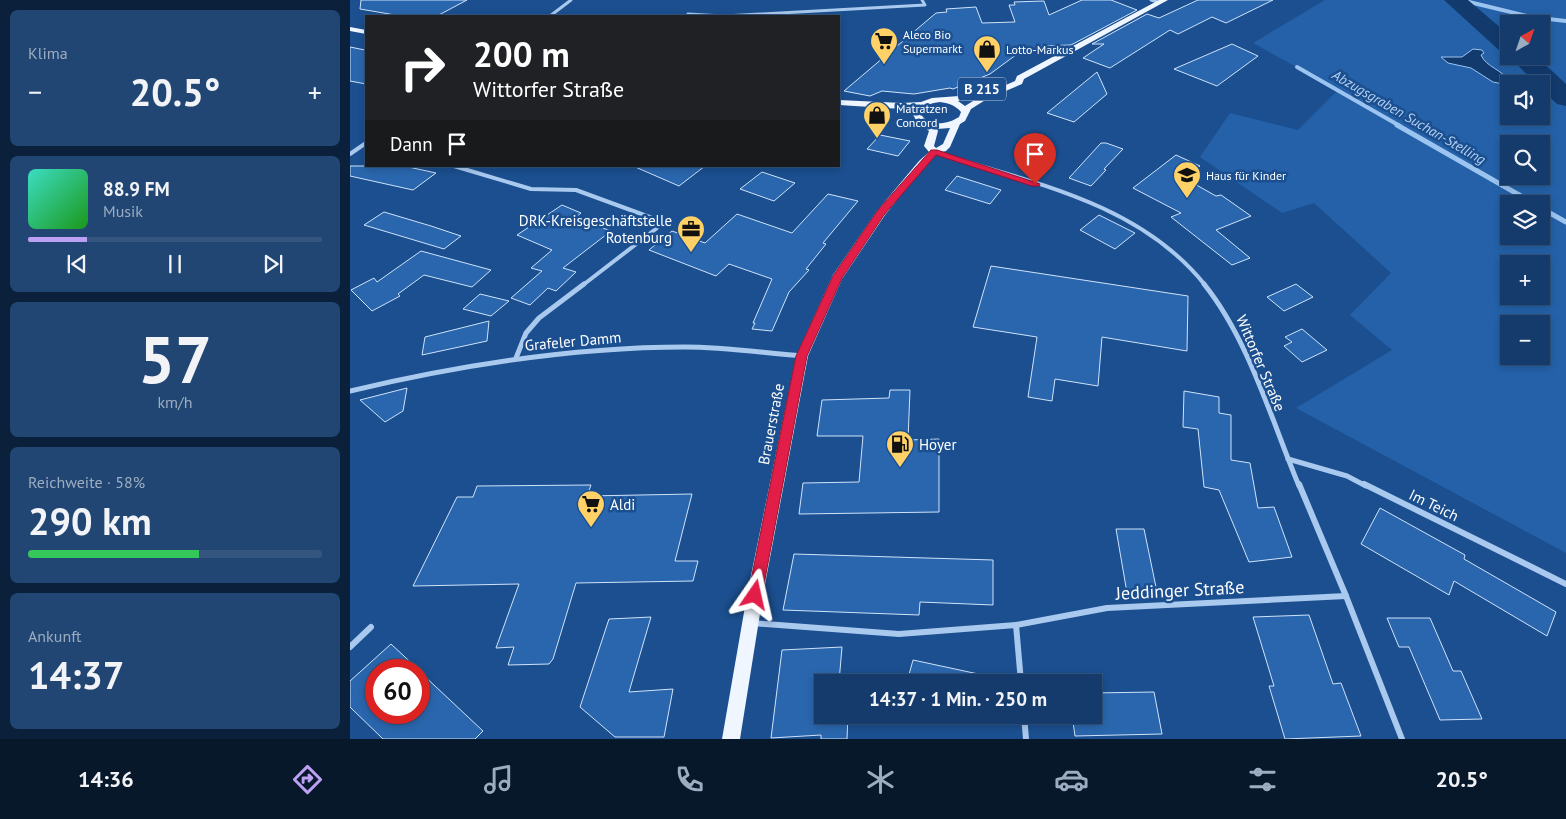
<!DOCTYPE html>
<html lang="de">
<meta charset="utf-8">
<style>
body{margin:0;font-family:"PT Sans",sans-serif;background:#214673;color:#f1f3f6;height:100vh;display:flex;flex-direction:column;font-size:19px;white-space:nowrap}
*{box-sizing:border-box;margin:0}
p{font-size:16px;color:#9dadc1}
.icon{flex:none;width:28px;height:28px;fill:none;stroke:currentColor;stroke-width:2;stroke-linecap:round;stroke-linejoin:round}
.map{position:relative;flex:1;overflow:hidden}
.side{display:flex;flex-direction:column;gap:10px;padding:10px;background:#0b203b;width:350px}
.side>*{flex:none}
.guide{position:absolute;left:15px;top:15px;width:475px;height:152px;border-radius:0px;box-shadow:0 2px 8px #0003,0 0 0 1px #33557e;background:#202124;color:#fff;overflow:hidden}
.needle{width:32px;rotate:40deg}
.fabs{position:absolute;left:1150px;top:15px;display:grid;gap:10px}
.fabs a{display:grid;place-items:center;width:50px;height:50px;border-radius:0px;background:#143b6b;box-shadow:0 2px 8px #0003,0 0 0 1px #33557e;font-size:25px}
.speed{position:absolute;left:15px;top:659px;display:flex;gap:10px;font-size:25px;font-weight:700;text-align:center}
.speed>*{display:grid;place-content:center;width:65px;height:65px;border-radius:50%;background:#143b6b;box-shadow:0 2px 8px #0003,0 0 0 1px #33557e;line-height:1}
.speed .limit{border:8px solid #d22;background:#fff;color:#111}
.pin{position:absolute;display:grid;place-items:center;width:42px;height:42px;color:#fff;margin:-51px -21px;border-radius:50% 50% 50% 0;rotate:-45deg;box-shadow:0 0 5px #0007}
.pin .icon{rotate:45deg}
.me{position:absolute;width:55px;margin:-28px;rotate:11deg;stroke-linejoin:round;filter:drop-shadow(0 0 4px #0008)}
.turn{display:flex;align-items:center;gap:18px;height:105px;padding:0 25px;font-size:22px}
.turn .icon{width:65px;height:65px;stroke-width:2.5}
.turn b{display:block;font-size:35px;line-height:42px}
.then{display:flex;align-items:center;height:48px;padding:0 25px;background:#0003;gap:10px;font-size:19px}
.big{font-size:38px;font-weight:600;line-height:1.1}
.side .card{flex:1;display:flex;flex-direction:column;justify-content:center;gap:8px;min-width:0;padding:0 18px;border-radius:8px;background:#214673}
.side .dial{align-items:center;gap:0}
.dial b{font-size:65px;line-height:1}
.song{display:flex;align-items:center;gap:15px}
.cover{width:60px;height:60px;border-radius:8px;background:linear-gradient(135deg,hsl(170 70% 55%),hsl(120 70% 35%))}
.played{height:5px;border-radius:2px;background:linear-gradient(90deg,#bca0f2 20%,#33557e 20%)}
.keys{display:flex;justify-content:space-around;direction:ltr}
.heat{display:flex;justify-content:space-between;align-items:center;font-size:28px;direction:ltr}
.charge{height:8px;border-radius:4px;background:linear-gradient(90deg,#34c759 58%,#33557e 0)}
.trip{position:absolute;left:464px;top:674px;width:288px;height:50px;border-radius:0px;background:#143b6b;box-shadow:0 2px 8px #0003,0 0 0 1px #33557e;font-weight:600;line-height:50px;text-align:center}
.tabs{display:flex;height:80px;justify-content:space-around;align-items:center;background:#08182b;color:#9dadc1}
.tabs .icon{width:35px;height:35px}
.tabs .selected{color:#bca0f2}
.tabs b{font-size:22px;color:#f1f3f6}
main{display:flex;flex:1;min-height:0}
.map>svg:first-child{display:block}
</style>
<main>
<section class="side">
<div class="card"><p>Klima</p>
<div class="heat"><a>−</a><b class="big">20.5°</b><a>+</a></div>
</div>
<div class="card">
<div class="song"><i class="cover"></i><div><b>88.9 FM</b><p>Musik</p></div></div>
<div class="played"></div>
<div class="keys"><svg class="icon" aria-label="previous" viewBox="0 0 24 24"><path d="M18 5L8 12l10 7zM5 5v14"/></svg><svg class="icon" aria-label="pause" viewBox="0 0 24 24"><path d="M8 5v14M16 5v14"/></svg><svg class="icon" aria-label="next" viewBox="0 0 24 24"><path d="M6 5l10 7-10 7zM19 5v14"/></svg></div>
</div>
<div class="card dial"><b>57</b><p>km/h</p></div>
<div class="card"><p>Reichweite · 58%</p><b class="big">290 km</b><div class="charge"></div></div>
<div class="card"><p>Ankunft</p><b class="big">14:37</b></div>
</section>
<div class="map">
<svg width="1216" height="739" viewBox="0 0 1216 739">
<rect width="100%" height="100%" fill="#1b4f8f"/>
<path fill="#2461a8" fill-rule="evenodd" d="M975,0H1216V553L946,408L1042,350L1000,315L1041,273L964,203L932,213L850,157L880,113L948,130L988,90L903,43ZM1159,24H1191V56H1159ZM1159,84H1191V116H1159ZM1159,144H1191V176H1159ZM1159,204H1191V236H1159ZM1159,264H1191V296H1159ZM1159,324H1191V356H1159Z"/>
<path fill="#123a6d" stroke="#9cc4f0" d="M1123,49L1132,50L1134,53L1131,55C1136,67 1153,70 1160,82L1153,84L1143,82L1121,68L1098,63L1091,57H1112Z"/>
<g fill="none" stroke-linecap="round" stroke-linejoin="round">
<g stroke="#9cc4f0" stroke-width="4">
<polyline points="1111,0 1181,17 1216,21"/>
<polyline points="947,67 1050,126"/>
</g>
<g stroke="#9cc4f0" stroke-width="5">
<polyline points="1047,125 1185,204"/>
<polyline points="1191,208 1216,222"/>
</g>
<g fill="#123a6d" fill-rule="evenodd">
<polygon points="1094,0 1118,0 1159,35 1159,54 1151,52"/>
<polygon points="1159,56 1186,56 1216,84 1216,106 1207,104 1191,89 1191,84 1186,84"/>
</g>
</g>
<g fill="#2a66ad" stroke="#cfe3fa">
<polygon points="11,0 117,0 87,16 51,16 10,9"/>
<polygon points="732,0 761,0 787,10 721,45 690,46 682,51 674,49 640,74 603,89 600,88 564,94 532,91 520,96 494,91 586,13 597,12 596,9 626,7 632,23 665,22 659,5 665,5 664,2 694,1 699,15"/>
<polygon points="848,0 923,0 876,23 862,17 828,34 820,30 760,68 733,58 754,44 742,44 797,14 809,18"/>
<polygon points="882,44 908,56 867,86 824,69"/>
<polygon points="0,47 15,50 16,84 0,81"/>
<polygon points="747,72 757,94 724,122 697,113"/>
<polygon points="530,135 560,141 548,156 517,149"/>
<polygon points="751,143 756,143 773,149 754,169 756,170 741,186 719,178"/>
<polygon points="826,155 850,166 834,178 866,196 871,195 901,216 866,230 900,258 882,265 821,217 831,213 783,188"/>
<polygon points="0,166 54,166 86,173 63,190 0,176"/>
<polygon points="283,166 355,166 329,186"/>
<polygon points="412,172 445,183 424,201 390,189"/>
<polygon points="607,176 651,190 640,204 595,190"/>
<polygon points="478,194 508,201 473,243 476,244 456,269 459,270 439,292 422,331 402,329 405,323 403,323 422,279 379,264 366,276 299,250 322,231 355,243 387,214 442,233"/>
<polygon points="212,205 231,213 225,218 261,231 213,268 226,272 206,291 198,288 180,305 161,298 192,271 181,268 202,250 167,235"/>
<polygon points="34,212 81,226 111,236 94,249 14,225"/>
<polygon points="749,215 785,233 765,249 730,230"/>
<polygon points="71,251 141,270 122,287 74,275 48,294 50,296 22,311 1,290 24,278 27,282"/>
<polygon points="641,266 838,296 837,351 752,337 748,386 705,379 702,401 678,397 687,337 623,327"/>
<polygon points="946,284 963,297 934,311 917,297"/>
<polygon points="130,294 159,301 141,316 113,309"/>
<polygon points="139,321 137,341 72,355 75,337"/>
<polygon points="952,329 977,350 952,362 934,346 942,342 935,337"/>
<polygon points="57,388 53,411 35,422 10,400"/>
<polygon points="540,390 560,390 558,440 589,439 589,512 449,514 453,483 509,482 513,436 467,436 472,400 539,398"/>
<polygon points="834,391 869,397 869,413 881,415 881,460 900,463 908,508 924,507 942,557 899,562 869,490 854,487 848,429 833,427"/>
<polygon points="241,485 237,496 342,494 325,561 348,561 343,581 226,583 203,659 199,664 158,665 164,647 146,648 169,584 63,586 107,497 123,497 127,486"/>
<polygon points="1030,508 1115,555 1114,559 1206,612 1197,636 1104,581 1099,595 1011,544"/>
<polygon points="766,529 794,529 807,592 777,593"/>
<polygon points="444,554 643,560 643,605 570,602 569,615 433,610"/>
<polygon points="959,615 983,684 991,683 1011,736 935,739 919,686 924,686 903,617"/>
<polygon points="301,617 279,692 323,689 314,737 265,737 230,707 259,619"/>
<polygon points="1037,618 1080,618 1103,671 1111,671 1132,719 1090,720 1059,647 1049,647"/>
<polygon points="41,644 69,670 26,670 26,712 69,712 69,671 133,731 125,739 33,739 0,707 0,681"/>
<polygon points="492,647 489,682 472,682 472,715 498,715 497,739 471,739 471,735 421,738 432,650"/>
<polygon points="563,660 633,675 632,682 557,682"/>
<polygon points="804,692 812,734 725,736 722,715 742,715 742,693"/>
</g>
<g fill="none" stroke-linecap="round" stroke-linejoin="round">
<g stroke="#a9c9ee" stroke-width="3">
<polyline points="801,0 808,2"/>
<polyline points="338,14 373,16"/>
<polyline points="200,16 221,0"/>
<polyline points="375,16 575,5 572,0"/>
</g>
<g stroke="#a9c9ee" stroke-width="4">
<path d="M584,152C679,182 789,202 855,285"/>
<polyline points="0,154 16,143"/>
<polyline points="104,166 181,189 226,190 305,219 307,228 233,285"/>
</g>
<g stroke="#a9c9ee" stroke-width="5">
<path d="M854,284C899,340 921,419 949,486"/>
<polyline points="166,358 176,333 189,318 234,284"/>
<path d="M0,391C110,365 222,347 335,347C374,347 413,353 452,356"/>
<polyline points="938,459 997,476 1016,486"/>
</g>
<g stroke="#a9c9ee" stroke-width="6">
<polyline points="949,484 996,596 1052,739"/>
<polyline points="1014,484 1216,584"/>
<polyline points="402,623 549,634 666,625 671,682"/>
<polyline points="666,625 757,608 996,596"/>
<polyline points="0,647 21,627"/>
<polyline points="674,715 676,739"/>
</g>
<g fill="#f0f6ff" fill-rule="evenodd">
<path d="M809,0H818L674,79L672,84L637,99L621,109L615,121L610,124L600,147L596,151L588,153L575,165L535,215L492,279L458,356L413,595L390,739H372L397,595L446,356L483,275L527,211L569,161L579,152L574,146L579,131L566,120L562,113L565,107L552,109L489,105V100L552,103L571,102L582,98L609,96L644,82L648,84L608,101L615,106L631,96L665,81L667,76ZM590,102C598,103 605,105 611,112L609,117C597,125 578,127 570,113C575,105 581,103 590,102ZM600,128L593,144L586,148L584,146L588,131L587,129Z"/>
<polygon points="0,27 16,30 16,34 0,31"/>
</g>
</g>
<polygon fill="#e11d48" stroke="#92132f" points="581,150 587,150 690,184 689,186 682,186 586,155 534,215 492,278 457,356 412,595 410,600 405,602 400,600 398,595 446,356 483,276 528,210"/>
<defs>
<g id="supermarket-pin" transform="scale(1.4375)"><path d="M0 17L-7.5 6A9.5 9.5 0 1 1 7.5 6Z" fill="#ffd166" stroke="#1b4f8f"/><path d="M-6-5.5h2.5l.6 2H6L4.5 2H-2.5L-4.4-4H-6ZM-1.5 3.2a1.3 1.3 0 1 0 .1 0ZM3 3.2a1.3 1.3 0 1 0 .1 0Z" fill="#111"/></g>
<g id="shop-pin" transform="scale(1.4375)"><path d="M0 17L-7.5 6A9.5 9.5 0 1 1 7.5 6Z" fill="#ffd166" stroke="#1b4f8f"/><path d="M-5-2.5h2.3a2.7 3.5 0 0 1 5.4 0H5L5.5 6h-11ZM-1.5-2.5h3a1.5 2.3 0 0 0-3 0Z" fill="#111"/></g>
<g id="school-pin" transform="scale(1.4375)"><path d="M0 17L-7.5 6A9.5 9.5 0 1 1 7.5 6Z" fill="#ffd166" stroke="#1b4f8f"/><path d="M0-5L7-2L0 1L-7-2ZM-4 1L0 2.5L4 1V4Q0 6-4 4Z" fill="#111"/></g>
<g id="office-pin" transform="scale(1.4375)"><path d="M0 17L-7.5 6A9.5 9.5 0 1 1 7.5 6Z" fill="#ffd166" stroke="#1b4f8f"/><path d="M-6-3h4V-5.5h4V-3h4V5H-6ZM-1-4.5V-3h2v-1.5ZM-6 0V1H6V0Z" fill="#111"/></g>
<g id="fuel-pin" transform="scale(1.4375)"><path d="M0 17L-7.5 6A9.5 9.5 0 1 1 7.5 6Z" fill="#ffd166" stroke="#1b4f8f"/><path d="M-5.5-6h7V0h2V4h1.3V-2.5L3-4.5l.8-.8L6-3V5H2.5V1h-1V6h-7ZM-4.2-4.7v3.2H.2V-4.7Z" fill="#111"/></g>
</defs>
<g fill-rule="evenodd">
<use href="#supermarket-pin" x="534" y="41"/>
<use href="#shop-pin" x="637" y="49"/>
<use href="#shop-pin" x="527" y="115"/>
<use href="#school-pin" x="837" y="175"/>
<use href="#office-pin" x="341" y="229"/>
<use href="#fuel-pin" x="550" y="444"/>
<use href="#supermarket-pin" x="241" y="504"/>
</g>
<g text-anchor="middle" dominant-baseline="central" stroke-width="5" stroke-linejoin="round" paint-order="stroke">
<g font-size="12" fill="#fff" stroke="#1b4f8f" text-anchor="start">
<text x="553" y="34">Aleco Bio<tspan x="553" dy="14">Supermarkt</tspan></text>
<text x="656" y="49">Lotto-Markus</text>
<text x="546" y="108">Matratzen<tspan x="546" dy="14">Concord</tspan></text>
<text x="856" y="175">Haus für Kinder</text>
</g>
<rect fill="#1b4f8f" stroke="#bbcadd" stroke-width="1" x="608" y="77.5" width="48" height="23" rx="4"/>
<g font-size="14" font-weight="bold" fill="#fff">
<text x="632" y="89">B 215</text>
</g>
<g font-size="14" font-style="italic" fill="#b5d3f5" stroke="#1b4f8f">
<text transform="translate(1059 117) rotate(30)">Abzugsgraben Suchan-Stelling</text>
</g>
<g font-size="15" fill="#fff" stroke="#1b4f8f" text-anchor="start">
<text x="322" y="220" text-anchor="end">DRK-Kreisgeschäftstelle<tspan x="322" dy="17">Rotenburg</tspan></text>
<text x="569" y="444">Hoyer</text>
<text x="260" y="504">Aldi</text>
</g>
<g font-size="15" fill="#fff" stroke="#1b4f8f">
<text transform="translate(223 341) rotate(-5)">Grafeler Damm</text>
<text transform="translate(911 363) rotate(67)">Wittorfer Straße</text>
<text transform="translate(421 424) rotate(-79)">Brauerstraße</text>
<text transform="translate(1084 505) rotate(26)">Im Teich</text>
</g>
<g font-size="18" fill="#fff" stroke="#1b4f8f">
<text transform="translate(830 590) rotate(-3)">Jeddinger Straße</text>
</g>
</g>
</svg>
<div class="fabs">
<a><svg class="needle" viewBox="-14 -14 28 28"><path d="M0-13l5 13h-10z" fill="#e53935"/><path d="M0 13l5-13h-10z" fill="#9dadc1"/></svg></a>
<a><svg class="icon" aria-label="sound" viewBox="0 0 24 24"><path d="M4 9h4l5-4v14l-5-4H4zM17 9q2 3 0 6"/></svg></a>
<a><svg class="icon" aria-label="search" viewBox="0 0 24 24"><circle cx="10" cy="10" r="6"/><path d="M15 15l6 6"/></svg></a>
<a><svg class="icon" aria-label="layers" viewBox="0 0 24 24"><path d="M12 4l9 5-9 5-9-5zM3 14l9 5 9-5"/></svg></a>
<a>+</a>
<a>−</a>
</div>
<div class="speed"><div class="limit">60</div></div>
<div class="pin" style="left:685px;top:184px;background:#d93025"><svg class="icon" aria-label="arrive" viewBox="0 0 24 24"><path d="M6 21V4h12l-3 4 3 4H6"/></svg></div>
<svg class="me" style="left:405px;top:595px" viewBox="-20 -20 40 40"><path d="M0-17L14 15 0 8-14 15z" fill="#e11d48" stroke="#fff" stroke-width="4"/></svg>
<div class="trip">14:37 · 1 Min. · 250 m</div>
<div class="guide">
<div class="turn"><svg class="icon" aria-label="right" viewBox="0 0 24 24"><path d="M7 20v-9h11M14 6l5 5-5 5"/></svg><div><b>200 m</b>Wittorfer Straße</div></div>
<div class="then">Dann<svg class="icon" aria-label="arrive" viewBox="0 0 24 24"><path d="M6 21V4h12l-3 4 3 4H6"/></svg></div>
</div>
</div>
</main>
<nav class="tabs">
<b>14:36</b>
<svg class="icon selected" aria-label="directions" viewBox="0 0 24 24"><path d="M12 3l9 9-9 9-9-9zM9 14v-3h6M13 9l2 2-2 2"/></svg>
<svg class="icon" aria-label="music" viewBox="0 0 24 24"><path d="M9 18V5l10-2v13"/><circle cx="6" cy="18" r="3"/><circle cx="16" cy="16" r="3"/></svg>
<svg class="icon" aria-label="phone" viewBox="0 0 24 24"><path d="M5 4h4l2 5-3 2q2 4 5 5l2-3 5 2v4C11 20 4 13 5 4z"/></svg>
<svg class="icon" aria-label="climate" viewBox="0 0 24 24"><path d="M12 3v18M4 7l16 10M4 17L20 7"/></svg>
<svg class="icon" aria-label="car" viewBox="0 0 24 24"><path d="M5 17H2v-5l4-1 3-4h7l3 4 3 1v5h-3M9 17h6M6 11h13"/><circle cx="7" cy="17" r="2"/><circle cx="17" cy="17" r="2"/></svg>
<svg class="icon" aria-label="filters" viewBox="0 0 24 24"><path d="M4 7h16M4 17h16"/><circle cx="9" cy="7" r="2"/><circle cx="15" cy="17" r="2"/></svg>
<b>20.5°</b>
</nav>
